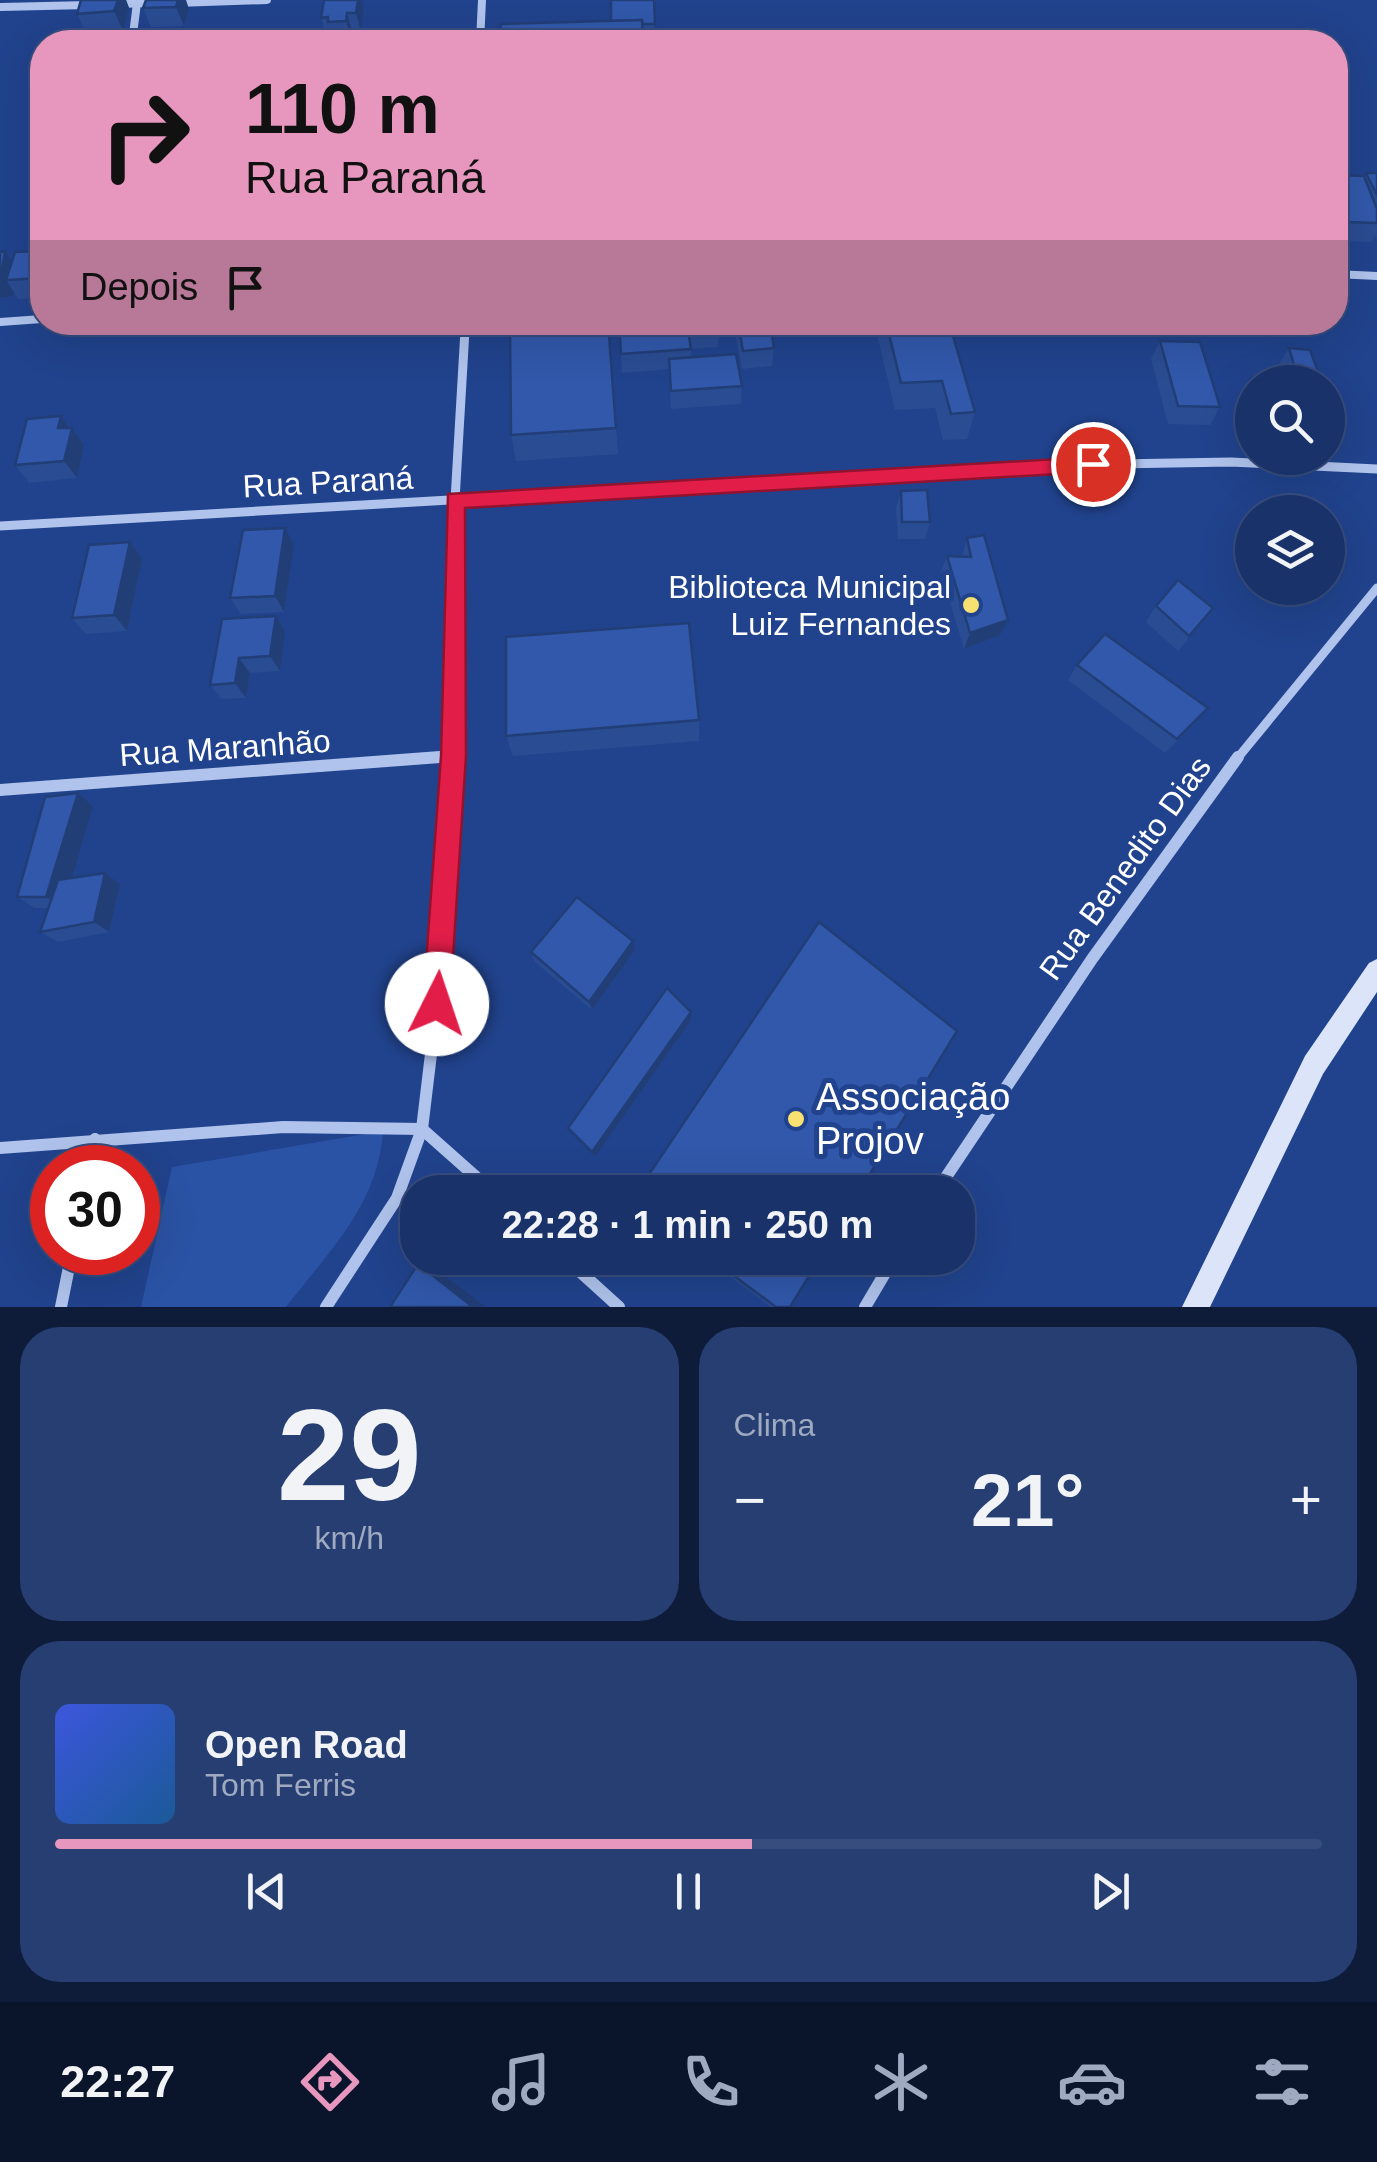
<!DOCTYPE html>
<html lang="pt">
<meta charset="utf-8">
<style>
body{margin:0;font-family:Arial,sans-serif;background:#263e72;color:#f1f3f6;height:100vh;display:flex;flex-direction:column;font-size:38px;white-space:nowrap}
*{box-sizing:border-box;margin:0}
p{font-size:32px;color:#9faac1}
.icon{flex:none;width:55px;height:55px;fill:none;stroke:currentColor;stroke-width:2;stroke-linecap:round;stroke-linejoin:round}
.map{position:relative;height:1307px;overflow:hidden}
.drawer{display:flex;flex-direction:column;gap:20px;padding:20px;background:#0e1c3a;flex:1}
.drawer>*{flex:none}
.guide{position:absolute;left:30px;top:30px;width:1318px;height:305px;border-radius:40px;box-shadow:0 10px 40px #0002,0 0 0 2px #374d7e;background:#e797bd;color:#111;overflow:hidden}
.tools{position:absolute;left:1235px;top:365px;display:grid;gap:20px}
.tools a{display:grid;place-items:center;width:110px;height:110px;border-radius:50%;background:#19326a;box-shadow:0 10px 40px #0002,0 0 0 2px #374d7e;font-size:50px}
.speed{position:absolute;left:30px;top:1145px;display:flex;gap:20px;font-size:50px;font-weight:700;text-align:center}
.speed>*{display:grid;place-content:center;width:130px;height:130px;border-radius:50%;background:#19326a;box-shadow:0 10px 40px #0002,0 0 0 2px #374d7e;line-height:1}
.speed .limit{border:15px solid #d22;background:#fff;color:#111}
.pin{position:absolute;display:grid;place-items:center;width:85px;height:85px;color:#fff;margin:-42px;border:5px solid #fff;border-radius:50%;box-shadow:0 2px 10px #0007}
.me{position:absolute;width:110px;margin:-55px;rotate:4deg;stroke-linejoin:round;filter:drop-shadow(0 0 8px #0008)}
.turn{display:flex;align-items:center;gap:35px;height:210px;padding:0 50px;font-size:45px}
.turn .icon{width:130px;height:130px;stroke-width:2.5}
.turn b{display:block;font-size:70px;line-height:85px}
.then{display:flex;align-items:center;height:95px;padding:0 50px;background:#0003;gap:20px;font-size:38px}
.big{font-size:75px;font-weight:700;line-height:1.1}
.drawer .card{flex:1;display:flex;flex-direction:column;justify-content:center;gap:15px;min-width:0;padding:0 35px;border-radius:40px;background:#263e72}
.drawer .dial{align-items:center;gap:0}
.dial b{font-size:130px;line-height:1}
.song{display:flex;align-items:center;gap:30px}
.cover{width:120px;height:120px;border-radius:15px;background:linear-gradient(135deg,hsl(230 70% 55%),hsl(210 70% 35%))}
.played{height:10px;border-radius:5px;background:linear-gradient(90deg,#e797bd 55%,#374d7e 55%)}
.keys{display:flex;justify-content:space-around;direction:ltr}
.heat{display:flex;justify-content:space-between;align-items:center;font-size:55px;direction:ltr}
.drawer .tiles{flex:1;display:grid;gap:20px;grid-template-columns:1fr 1fr}
.card:last-child{grid-column:span 2}
.trip{position:absolute;left:400px;top:1175px;width:575px;height:100px;border-radius:40px;background:#19326a;box-shadow:0 10px 40px #0002,0 0 0 2px #374d7e;font-weight:700;line-height:100px;text-align:center}
.dock{display:flex;height:160px;justify-content:space-around;align-items:center;background:#0a142a;color:#9faac1}
.dock .icon{width:70px;height:70px}
.dock .selected{color:#e797bd}
.dock b{font-size:45px;color:#f1f3f6}
.map>svg:first-child{display:block}
</style>
<div class="map">
<svg width="1377" height="1307" viewBox="0 0 1377 1307">
<rect width="100%" height="100%" fill="#21438d"/>
<path fill="#2b53a5" d="M383,1131C378,1205 329,1251 286,1307H141L172,1167Z"/>
<g fill="none" stroke-linecap="round" stroke-linejoin="round">
<g stroke="#afc3ec" stroke-width="8">
<polyline points="176,3 267,0"/>
<polyline points="116,4 154,3"/>
<polyline points="0,7 89,5"/>
<polyline points="132,42 137,3"/>
<polyline points="480,42 482,0"/>
<polyline points="1335,274 1377,276"/>
<polyline points="0,322 42,319"/>
<polyline points="465,333 466,322"/>
</g>
<g stroke="#afc3ec" stroke-width="9">
<polyline points="0,526 1058,465 1231,462 1377,469"/>
<polyline points="406,760 454,756"/>
<polyline points="454,760 455,500 465,330"/>
<polyline points="1236,760 1377,588"/>
</g>
<g stroke="#afc3ec" stroke-width="12">
<polyline points="0,790 440,757"/>
<polyline points="422,1129 493,1192"/>
<polyline points="0,1148 283,1127 422,1129"/>
<polyline points="89,1168 95,1139"/>
<polyline points="936,1192 1092,959 1238,757"/>
<polyline points="565,1258 619,1307"/>
<polyline points="61,1307 72,1252"/>
<polyline points="326,1307 397,1198 422,1129 437,1004 454,757"/>
<polyline points="865,1307 894,1258"/>
</g>
<polygon fill="#dbe4f9" fill-rule="evenodd" points="1377,959 1377,992 1323,1074 1210,1307 1182,1307 1305,1056 1369,963"/>
</g>
<g fill="#2a4c92">
<polygon points="81,0 126,0 129,8 123,31 86,33 77,14"/>
<polygon points="146,0 189,9 184,26 151,27 143,8"/>
<polygon points="654,0 655,42 498,42 611,21"/>
<polygon points="364,9 361,32 352,32 352,40 333,41 332,37 327,37 321,18"/>
<polygon points="1366,173 1377,173 1377,240 1375,235 1371,242 1336,241 1335,175 1364,177"/>
<polygon points="42,251 42,298 18,299 14,292 13,296 0,298 12,262"/>
<polygon points="608,322 618,454 516,461 511,435"/>
<polygon points="619,322 719,322 718,347 691,349 691,357 742,386 741,404 671,409 669,369 622,373"/>
<polygon points="733,322 770,322 774,348 772,366 742,369"/>
<polygon points="874,322 949,322 975,412 967,439 943,440 935,408 895,410"/>
<polygon points="1160,341 1220,407 1210,425 1168,424 1151,359"/>
<polygon points="1289,348 1322,382 1282,382 1278,366"/>
<polygon points="1328,398 1336,421 1328,432"/>
<polygon points="69,428 72,428 84,445 77,478 29,483 15,465"/>
<polygon points="901,491 930,522 925,539 898,539 896,508"/>
<polygon points="967,538 1008,620 1000,635 964,649 941,572 947,556 962,557"/>
<polygon points="294,545 284,612 241,614 230,598"/>
<polygon points="142,559 127,631 86,634 72,618"/>
<polygon points="1156,606 1213,608 1178,651 1146,622"/>
<polygon points="222,619 285,632 280,671 250,673 246,698 221,699 210,685"/>
<polygon points="1077,665 1196,722 1165,753 1068,680"/>
<polygon points="699,720 699,741 513,756 506,736"/>
<polygon points="78,793 93,806 71,878 105,873 120,884 109,932 58,942 40,932 49,908 35,908 17,897"/>
<polygon points="633,941 635,950 592,1010 535,962 531,952"/>
<polygon points="705,1258 820,1258 790,1307 771,1307"/>
</g>
<g fill="#223e77">
<polygon points="118,0 126,0 129,8 123,31 114,11"/>
<polygon points="178,0 186,0 189,9 184,26 176,7"/>
<polygon points="358,0 362,0 364,9 361,32 356,13"/>
<polygon points="347,13 352,32 352,40 346,21"/>
<polygon points="5,251 17,270 6,280 14,292 13,296 0,298 0,278"/>
<polygon points="61,416 71,430 72,428 84,445 77,478 64,461 58,428"/>
<polygon points="285,528 294,545 284,612 275,596"/>
<polygon points="130,542 142,559 127,631 114,615"/>
<polygon points="276,616 285,632 280,671 270,656"/>
<polygon points="1008,620 1000,635 964,649 970,633"/>
<polygon points="239,658 250,673 246,698 235,683"/>
<polygon points="78,793 93,806 63,908 46,897"/>
<polygon points="105,873 120,884 109,932 94,922"/>
<polygon points="633,941 635,950 592,1010 589,1002"/>
<polygon points="691,1012 691,1020 595,1157 592,1152"/>
<polygon points="418,1264 433,1267 486,1307 473,1307"/>
</g>
<g fill="#3158aa" stroke="#223e77" stroke-width="2.5">
<polygon points="81,0 118,0 114,11 77,14"/>
<polygon points="146,0 178,0 176,7 143,8"/>
<polygon points="324,0 358,0 356,13 347,13 346,21 328,22 328,17 321,18"/>
<polygon points="611,0 654,0 655,24 642,24 642,20 611,21"/>
<polygon points="642,20 643,42 498,42 501,24"/>
<polygon points="374,41 374,42 325,42"/>
<polygon points="1366,173 1377,173 1377,195"/>
<polygon points="1335,175 1364,176 1377,209 1377,223 1348,222 1335,189"/>
<polygon points="1335,209 1340,223 1335,223"/>
<polygon points="5,251 1,277 0,278 0,252"/>
<polygon points="42,251 42,278 6,280 15,252"/>
<polygon points="510,322 608,322 616,428 511,435"/>
<polygon points="619,322 719,322 719,329 688,330 691,349 621,354"/>
<polygon points="738,322 770,322 774,348 743,351"/>
<polygon points="886,322 949,322 975,412 951,414 942,381 901,383"/>
<polygon points="1160,341 1200,342 1220,407 1178,406"/>
<polygon points="1289,348 1310,350 1322,382 1299,382"/>
<polygon points="736,354 742,386 671,391 669,359"/>
<polygon points="1328,398 1336,421 1328,420"/>
<polygon points="61,416 58,428 72,428 64,461 15,465 27,419"/>
<polygon points="927,490 930,522 902,522 901,491"/>
<polygon points="285,528 275,596 230,598 243,530"/>
<polygon points="984,535 1008,620 970,633 947,556 971,557 967,538"/>
<polygon points="130,542 114,615 72,618 89,545"/>
<polygon points="1178,580 1213,608 1189,636 1156,606"/>
<polygon points="276,616 270,656 239,658 235,683 210,685 222,619"/>
<polygon points="689,623 699,720 506,736 506,637"/>
<polygon points="1105,634 1208,708 1177,739 1077,665"/>
<polygon points="78,793 46,897 17,897 45,797"/>
<polygon points="105,873 94,922 40,932 58,880"/>
<polygon points="577,897 633,941 589,1002 531,952"/>
<polygon points="819,922 957,1031 859,1192 637,1192"/>
<polygon points="667,988 691,1012 592,1152 568,1128"/>
<polygon points="710,1258 820,1258 790,1307 776,1307"/>
<polygon points="418,1264 473,1307 390,1307"/>
</g>
<polygon fill="#e11d48" stroke="#92132f" stroke-width="2.5" points="1093,457 1103,464 1093,472 465,508 466,756 450,1004 446,1014 437,1018 427,1014 423,1004 441,756 448,494"/>
<g fill="#f8e170" stroke="#21438d" stroke-width="4">
<circle cx="971" cy="605" r="10"/>
<circle cx="796" cy="1119" r="10"/>
</g>
<g text-anchor="middle" dominant-baseline="central" stroke-width="10" stroke-linejoin="round" paint-order="stroke">
<g font-size="32" fill="#fff" stroke="#21438d">
<text transform="translate(328 482) rotate(-3)">Rua Paraná</text>
<text transform="translate(225 748) rotate(-4)">Rua Maranhão</text>
<text transform="translate(1125 868) rotate(-54)">Rua Benedito Dias</text>
</g>
<g font-size="32" fill="#fff" stroke="#21438d" text-anchor="end">
<text x="951" y="587">Biblioteca Municipal<tspan x="951" dy="37">Luiz Fernandes</tspan></text>
</g>
<g font-size="38" fill="#fff" stroke="#21438d" text-anchor="start">
<text x="816" y="1097">Associação<tspan x="816" dy="44">Projov</tspan></text>
</g>
</g>
</svg>
<div class="tools">
<a><svg class="icon" aria-label="search" viewBox="0 0 24 24"><circle cx="10" cy="10" r="6"/><path d="M15 15l6 6"/></svg></a>
<a><svg class="icon" aria-label="layers" viewBox="0 0 24 24"><path d="M12 4l9 5-9 5-9-5zM3 14l9 5 9-5"/></svg></a>
</div>
<div class="speed"><div class="limit">30</div></div>
<div class="pin" style="left:1093px;top:464px;background:#d93025"><svg class="icon" aria-label="arrive" viewBox="0 0 24 24"><path d="M6 21V4h12l-3 4 3 4H6"/></svg></div>
<svg class="me" style="left:437px;top:1004px" viewBox="-20 -20 40 40"><circle r="19" fill="#fff"/><path d="M0-13L10 11 0 6-10 11z" fill="#e11d48"/></svg>
<div class="trip">22:28 · 1 min · 250 m</div>
<div class="guide">
<div class="turn"><svg class="icon" aria-label="right" viewBox="0 0 24 24"><path d="M7 20v-9h11M14 6l5 5-5 5"/></svg><div><b>110 m</b>Rua Paraná</div></div>
<div class="then">Depois<svg class="icon" aria-label="arrive" viewBox="0 0 24 24"><path d="M6 21V4h12l-3 4 3 4H6"/></svg></div>
</div>
</div>
<section class="drawer">
<div class="tiles">
<div class="card dial"><b>29</b><p>km/h</p></div>
<div class="card"><p>Clima</p>
<div class="heat"><a>−</a><b class="big">21°</b><a>+</a></div>
</div>
<div class="card">
<div class="song"><i class="cover"></i><div><b>Open Road</b><p>Tom Ferris</p></div></div>
<div class="played"></div>
<div class="keys"><svg class="icon" aria-label="previous" viewBox="0 0 24 24"><path d="M18 5L8 12l10 7zM5 5v14"/></svg><svg class="icon" aria-label="pause" viewBox="0 0 24 24"><path d="M8 5v14M16 5v14"/></svg><svg class="icon" aria-label="next" viewBox="0 0 24 24"><path d="M6 5l10 7-10 7zM19 5v14"/></svg></div>
</div>
</div>
</section>
<nav class="dock">
<b>22:27</b>
<svg class="icon selected" aria-label="directions" viewBox="0 0 24 24"><path d="M12 3l9 9-9 9-9-9zM9 14v-3h6M13 9l2 2-2 2"/></svg>
<svg class="icon" aria-label="music" viewBox="0 0 24 24"><path d="M9 18V5l10-2v13"/><circle cx="6" cy="18" r="3"/><circle cx="16" cy="16" r="3"/></svg>
<svg class="icon" aria-label="phone" viewBox="0 0 24 24"><path d="M5 4h4l2 5-3 2q2 4 5 5l2-3 5 2v4C11 20 4 13 5 4z"/></svg>
<svg class="icon" aria-label="climate" viewBox="0 0 24 24"><path d="M12 3v18M4 7l16 10M4 17L20 7"/></svg>
<svg class="icon" aria-label="car" viewBox="0 0 24 24"><path d="M5 17H2v-5l4-1 3-4h7l3 4 3 1v5h-3M9 17h6M6 11h13"/><circle cx="7" cy="17" r="2"/><circle cx="17" cy="17" r="2"/></svg>
<svg class="icon" aria-label="filters" viewBox="0 0 24 24"><path d="M4 7h16M4 17h16"/><circle cx="9" cy="7" r="2"/><circle cx="15" cy="17" r="2"/></svg>
</nav>
